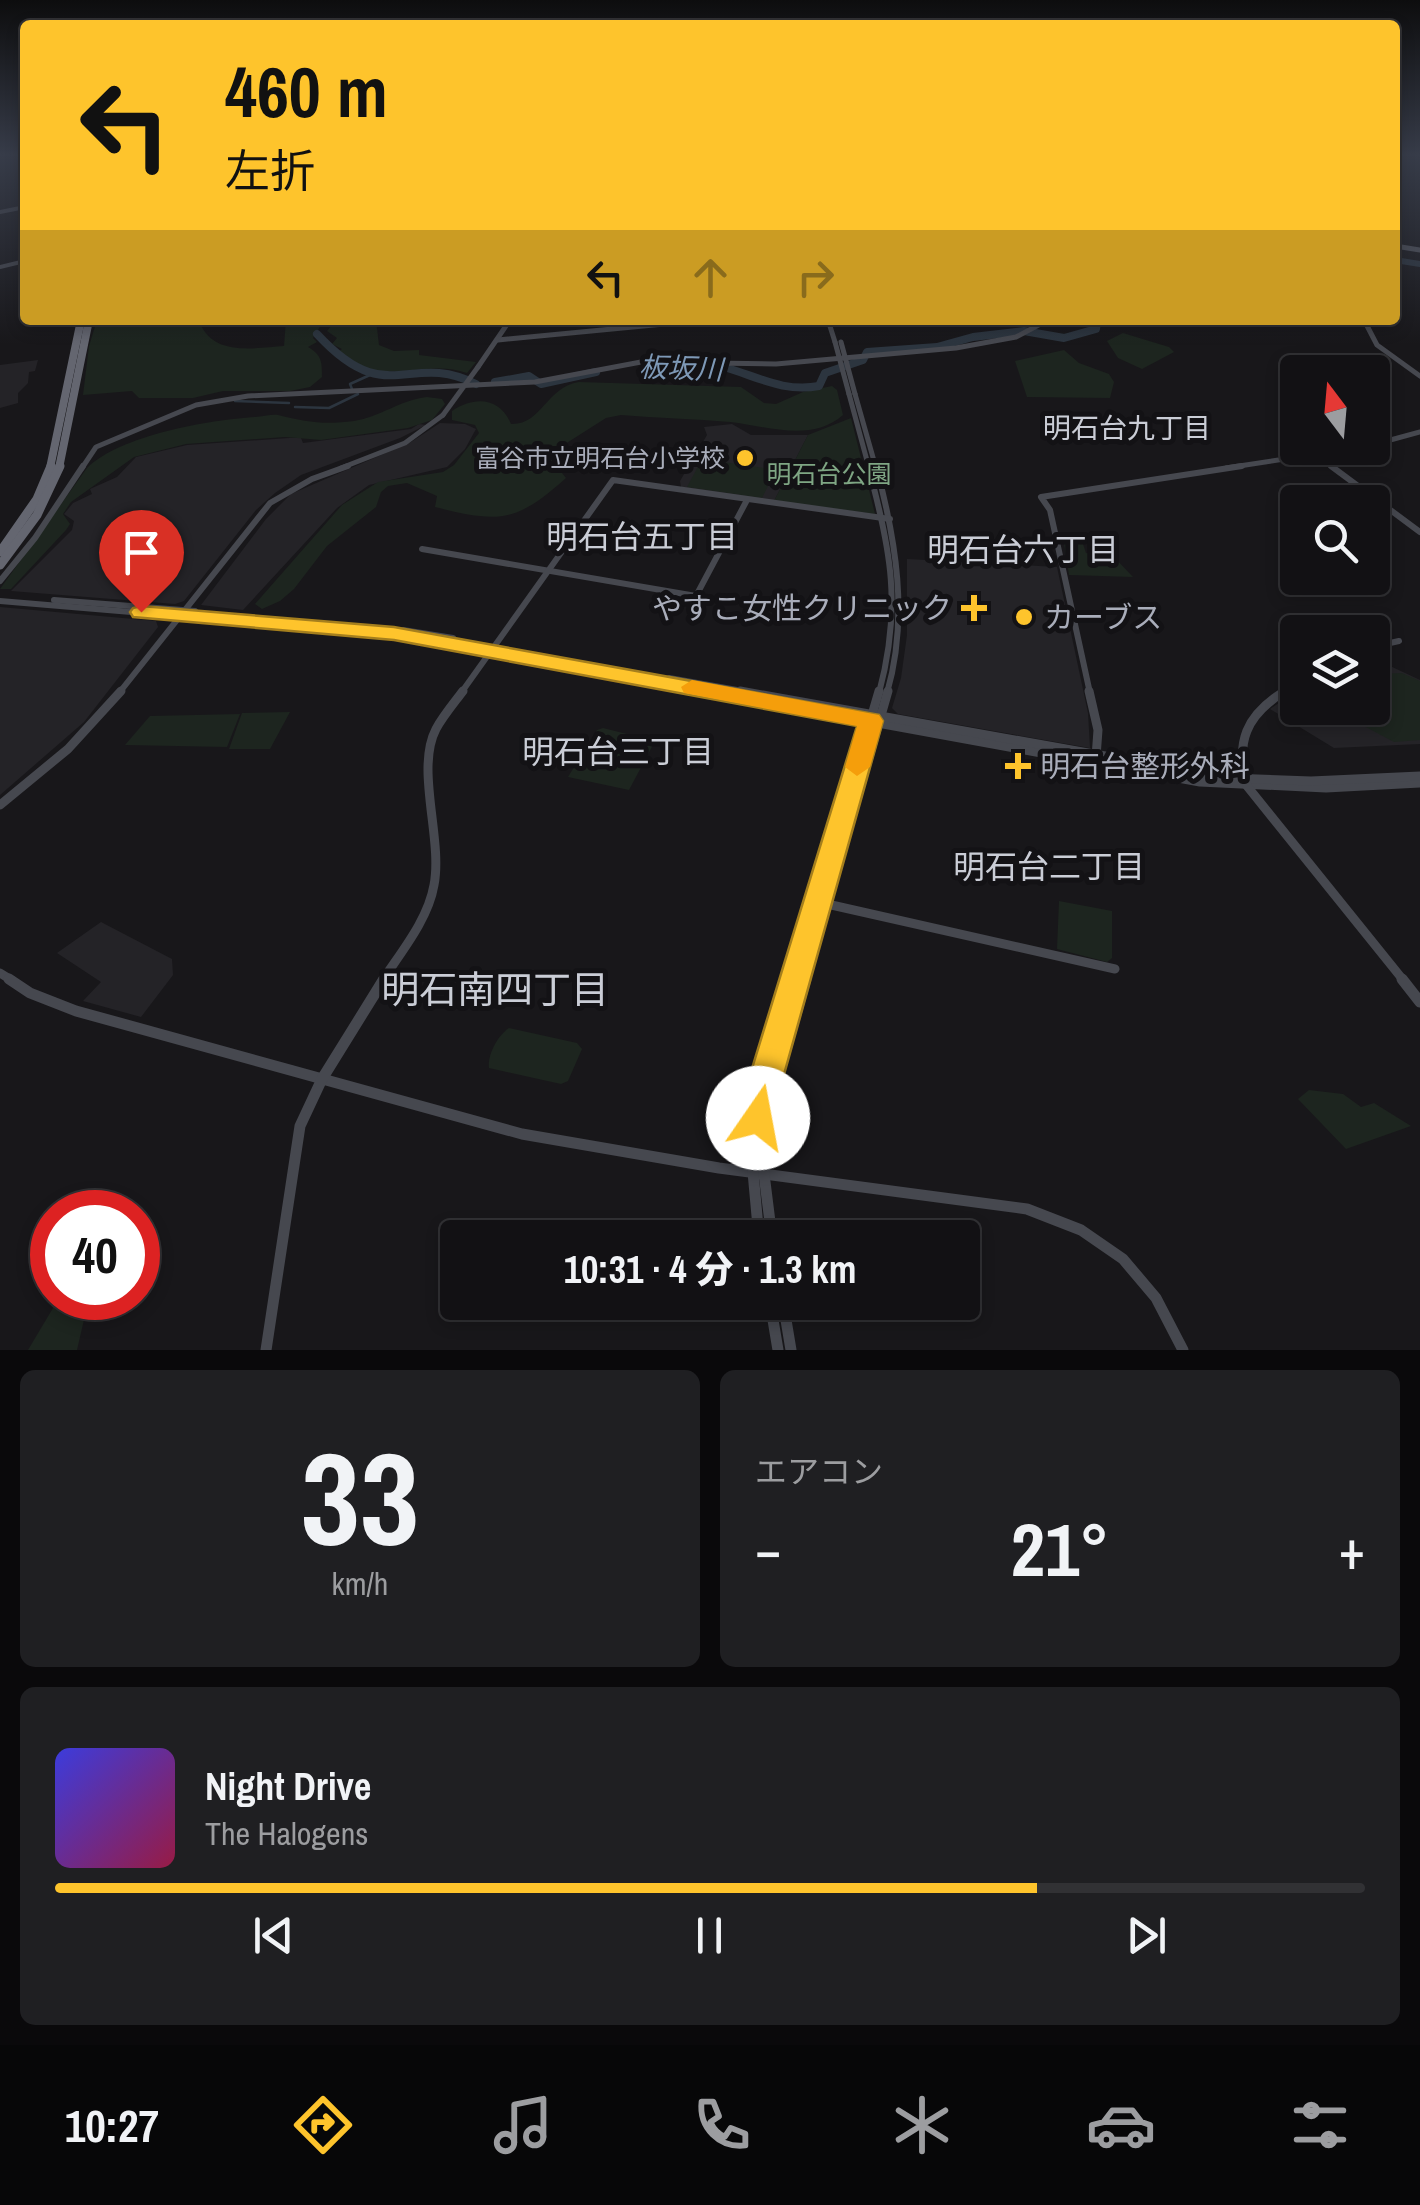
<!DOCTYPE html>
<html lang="ja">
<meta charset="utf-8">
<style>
body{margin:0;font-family:"Archivo Narrow","Noto Sans JP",sans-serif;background:#1f1f22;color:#f1f3f6;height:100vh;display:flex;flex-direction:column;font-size:38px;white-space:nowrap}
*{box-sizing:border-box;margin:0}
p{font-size:32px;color:#9c9da0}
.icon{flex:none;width:55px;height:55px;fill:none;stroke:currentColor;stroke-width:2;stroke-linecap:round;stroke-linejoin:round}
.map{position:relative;height:1350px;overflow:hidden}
.panel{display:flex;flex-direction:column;gap:20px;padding:20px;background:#0a090b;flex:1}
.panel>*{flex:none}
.banner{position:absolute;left:20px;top:20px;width:1380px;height:305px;border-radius:10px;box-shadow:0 5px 15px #0003,0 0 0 2px #313134;background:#fec42c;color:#111;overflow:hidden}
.needle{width:65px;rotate:344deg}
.tools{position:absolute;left:1280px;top:355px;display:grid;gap:20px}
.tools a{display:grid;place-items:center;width:110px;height:110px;border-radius:10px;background:#121114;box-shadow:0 5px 15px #0003,0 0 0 2px #313134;font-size:50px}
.speed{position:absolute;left:30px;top:1190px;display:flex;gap:20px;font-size:50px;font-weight:700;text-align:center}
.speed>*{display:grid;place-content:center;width:130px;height:130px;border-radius:50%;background:#121114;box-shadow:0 5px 15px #0003,0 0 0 2px #313134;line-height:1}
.speed .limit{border:15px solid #d22;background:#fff;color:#111}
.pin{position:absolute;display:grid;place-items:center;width:85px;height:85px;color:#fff;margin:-102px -42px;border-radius:50% 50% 50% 0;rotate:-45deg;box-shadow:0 0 10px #0007}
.pin .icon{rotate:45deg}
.me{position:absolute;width:110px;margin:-55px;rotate:12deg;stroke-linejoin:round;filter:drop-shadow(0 0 8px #0008)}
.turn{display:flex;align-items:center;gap:35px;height:210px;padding:0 40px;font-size:45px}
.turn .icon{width:130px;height:130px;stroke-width:2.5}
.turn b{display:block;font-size:70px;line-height:85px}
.lanes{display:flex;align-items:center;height:95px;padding:0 40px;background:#0003;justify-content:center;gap:50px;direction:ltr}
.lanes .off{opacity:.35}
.big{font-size:75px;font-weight:800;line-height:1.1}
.panel .card{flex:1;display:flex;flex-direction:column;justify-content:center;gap:15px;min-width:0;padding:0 35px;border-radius:15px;background:#1f1f22}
.panel .dial{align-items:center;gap:0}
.dial b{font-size:130px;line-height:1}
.song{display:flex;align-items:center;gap:30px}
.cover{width:120px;height:120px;border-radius:15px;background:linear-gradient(135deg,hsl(240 70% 55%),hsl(340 70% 35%))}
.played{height:10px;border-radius:5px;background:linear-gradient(90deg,#fec42c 75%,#313134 75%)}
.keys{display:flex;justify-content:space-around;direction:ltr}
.heat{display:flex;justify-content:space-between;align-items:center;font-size:55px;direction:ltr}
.panel .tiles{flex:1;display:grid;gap:20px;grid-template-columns:1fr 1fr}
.card:last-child{grid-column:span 2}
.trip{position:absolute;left:440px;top:1220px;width:540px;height:100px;border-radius:10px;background:#121114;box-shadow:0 5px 15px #0003,0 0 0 2px #313134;font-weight:800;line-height:100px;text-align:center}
.dock{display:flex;height:160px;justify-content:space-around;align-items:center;background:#070708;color:#9c9da0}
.dock .icon{width:70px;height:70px}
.dock .active{color:#fec42c}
.dock b{font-size:45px;color:#f1f3f6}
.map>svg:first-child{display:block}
</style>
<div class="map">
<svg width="1420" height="1350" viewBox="0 0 1420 1350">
<rect width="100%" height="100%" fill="#18171a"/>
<g fill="#242327">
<polygon points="38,360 35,371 29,372 28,383 18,393 18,403 0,408 0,365"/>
<polygon points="440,423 465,424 476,429 465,449 447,467 369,485 337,508 243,610 201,605 266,519 291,494 411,442"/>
<polygon points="419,424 426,425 400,438 301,475 275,493 256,510 184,601 175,604 11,591 72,530 74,521 64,514 73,503 92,494 90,489 117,477 136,457 187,445 289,438 301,438 303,443 411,429"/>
<polygon points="732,424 751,435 808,435 774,501 681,487 680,481 707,435 704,427"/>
<polygon points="907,559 1057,567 1088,713 1090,748 898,714 892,708 901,678 907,635"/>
<polygon points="0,607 156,621 158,627 84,722 0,795"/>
<polygon points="1373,658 1420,680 1420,744 1334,748 1270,709 1297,691 1298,708 1372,708"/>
<polygon points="101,922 172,959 173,975 141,1017 83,1001 101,982 57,953"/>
</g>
<g fill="#1d251f">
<path d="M97,320H199C211,357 254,348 284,346L286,320H376L379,345L394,351L419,350V355L476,362L467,373C424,357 377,391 338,352L342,349L332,344L337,338L327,331L331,326L321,325L313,338L317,342L308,347C322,355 322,362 322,377L310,387L290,391H223L193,398H139L132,391L83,395L89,346Z"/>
<polygon points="1123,333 1169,347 1174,352 1142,369 1118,358 1107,341"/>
<polygon points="1064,350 1079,363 1109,374 1114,382 1110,398 1027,397 1015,361"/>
<path d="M579,382L741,387L764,403L776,404L803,392L832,386L837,390L843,415C811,443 767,426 730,422C695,419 657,418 621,415L606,418L551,453L550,458L566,478C516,523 499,523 435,507L437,496L407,483L388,486L381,492L376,507L327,546L294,589L280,601L262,609L255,604L342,505L378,482L443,472L454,465L479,433L475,425L452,420V411C474,396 500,397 511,424C542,425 546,387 579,382Z"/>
<path d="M427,397L442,399L445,404L432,420L408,428L321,440L285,437L186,444L134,457L71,502L63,514L70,524L66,530L11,589H0L87,468C121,435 209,420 255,417C262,417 272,414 278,415C306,422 324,425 354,421C380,417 400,400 427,397Z"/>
<polygon points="851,418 875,514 774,501 808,435"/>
<polygon points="710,460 771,469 776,470 762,498 687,487 700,463"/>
<polygon points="1064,543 1083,544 1086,553 1112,555 1133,577 1069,575"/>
<polygon points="1402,673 1420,681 1420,740 1394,742 1347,717 1361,708 1372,708 1377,696 1373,693 1373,679 1381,674"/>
<polygon points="290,712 270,749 229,749 242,713"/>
<polygon points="240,714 227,747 125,745 150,716"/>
<polygon points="603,728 655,741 629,790 568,777 597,730"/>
<polygon points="1059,901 1112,911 1112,958 1107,962 1057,949"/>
<path d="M509,1028L577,1043L582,1049L568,1081L561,1084L489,1068C487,1055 498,1035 509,1028Z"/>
<polygon points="1309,1090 1343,1094 1361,1107 1374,1103 1411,1126 1346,1149 1298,1099"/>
<polygon points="59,1298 89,1298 77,1350 28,1350"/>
</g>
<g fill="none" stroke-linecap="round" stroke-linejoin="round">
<g stroke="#2c353f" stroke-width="2.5">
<polyline points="352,389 350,384 370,375"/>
<polyline points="235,401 289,403"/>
<polyline points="295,407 329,408 358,394"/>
</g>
<polyline stroke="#2c353f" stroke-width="6" points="1395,260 1420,264"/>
<g stroke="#2c353f" stroke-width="8">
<path d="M317,334C388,411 408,350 476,384"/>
<path d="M673,365C688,365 705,362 720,366C755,375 782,393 819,386L825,373L863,360L867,352L937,347L973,337L1024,331L1064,338L1096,329L1097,320"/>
<polyline points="495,382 529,376 541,384 596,372"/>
</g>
<g stroke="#46484f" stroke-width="4">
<polyline points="0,212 25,207"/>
<polyline points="0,267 25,261"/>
</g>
<g stroke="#46484f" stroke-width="5">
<polyline points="828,320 835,342"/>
<polyline points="1364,320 1377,345 1420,376"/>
<polyline points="498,340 706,320"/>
<polyline points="478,367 510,320"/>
<polyline points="849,394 869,468"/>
<polyline points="855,394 876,468"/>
<polyline points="1372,445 1420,432"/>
<polyline points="1315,454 1334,468"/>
<polyline points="82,468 96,447 196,405 248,396 535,382 641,362 776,364 956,348 1016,337 1048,320"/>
<polyline points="341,468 405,443 443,415"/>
<polyline points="1226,468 1357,448"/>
</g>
<g stroke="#46484f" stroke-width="6">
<path d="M868,466C891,549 902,608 879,693"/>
<path d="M876,466C896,540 909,617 887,693"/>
<polyline points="1331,466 1420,532"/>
<polyline points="422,549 696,596 747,500"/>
<polyline points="0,581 35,538 83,466"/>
<polyline points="54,600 195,611"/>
<polyline points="0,601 394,634 716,693"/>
<polyline points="403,630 453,638"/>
<polyline points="1372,647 1399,641"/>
<polyline points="669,678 754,693"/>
<polyline points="119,693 270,503 312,479 348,466"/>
<polyline points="461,693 613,480 890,519"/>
<polyline points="1090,693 1050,510 1041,497 1242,466"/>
<polyline points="1281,693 1298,683"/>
</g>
<g stroke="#46484f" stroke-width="9">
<polyline points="702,691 1200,782 1326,788 1420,783"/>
<polyline points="740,691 1229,778 1311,781 1420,776"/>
<polyline points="1089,691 1098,730 1096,757"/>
<path d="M1285,691C1246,715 1235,742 1247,786L1404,981"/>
<polyline points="0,805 68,749 121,691"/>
<polyline points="827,904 1115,969"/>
<polyline points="0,973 13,981"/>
<path d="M382,981C401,952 428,920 434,885C443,839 415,769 436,729C443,716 454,703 463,691"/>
<polyline points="794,981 879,691"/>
<polyline points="805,981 888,691"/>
</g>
<g stroke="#46484f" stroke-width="11">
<polyline points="9,979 30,993 76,1011 522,1134 719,1168 1027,1209 1081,1230 1123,1259 1156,1298 1183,1350"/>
<polyline points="1402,979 1420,1002"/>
<polyline points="759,1238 753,1172 766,1075 795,979"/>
<polyline points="772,1238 764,1174 776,1085 806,979"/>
<polyline points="770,1302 778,1350"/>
<polyline points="783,1302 791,1350"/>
<polyline points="266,1350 300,1126 322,1079 384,979"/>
</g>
<polyline stroke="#54565e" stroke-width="5" points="1395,246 1420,250"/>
<g stroke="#646670" stroke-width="8">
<polyline points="50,468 81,320"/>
<polyline points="59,468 89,320"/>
</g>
<g stroke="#646670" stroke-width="9">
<polyline points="0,552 37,499 51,466"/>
<polyline points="0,565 37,515 60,466"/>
</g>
<g stroke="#46484f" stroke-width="5">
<polyline points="835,342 849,394"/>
<polyline points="841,342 855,394"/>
<polyline points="443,415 478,367"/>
</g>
</g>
<linearGradient id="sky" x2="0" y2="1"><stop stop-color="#0d0d0e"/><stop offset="0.45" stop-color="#373c49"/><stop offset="1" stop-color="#373c49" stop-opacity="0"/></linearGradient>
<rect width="1420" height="344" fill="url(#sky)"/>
<polygon fill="#fec42c" stroke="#a57f1d" stroke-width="2.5" points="141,606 394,627 879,715 883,721 769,1128 758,1132 746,1128 741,1118 750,1075 857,726 394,640 133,617 130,612 133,608"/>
<polygon fill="#f59e0b" points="692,680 879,715 883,721 870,767 857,776 845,767 857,726 684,693 681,687"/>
<g fill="#fec42c" stroke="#131215" stroke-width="4">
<circle cx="745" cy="458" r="10"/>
<path d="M969 593h10v10h10v10h-10v10h-10v-10h-10v-10h10z"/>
<circle cx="1024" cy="617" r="10"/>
<path d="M1013 751h10v10h10v10h-10v10h-10v-10h-10v-10h10z"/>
</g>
<g text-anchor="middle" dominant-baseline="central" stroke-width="10" stroke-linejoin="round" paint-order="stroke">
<g font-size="25" fill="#a9adba" stroke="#131215" text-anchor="end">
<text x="725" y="458">富谷市立明石台小学校</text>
</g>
<g font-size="25" fill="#7fa684" stroke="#131215">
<text x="829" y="474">明石台公園</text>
</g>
<g font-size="28" font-style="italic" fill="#7e99b7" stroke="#131215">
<text transform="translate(681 368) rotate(2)">板坂川</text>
</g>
<g font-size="28" fill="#cacdd6" stroke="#131215">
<text x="1127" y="428">明石台九丁目</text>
</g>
<g font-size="30" fill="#a9adba" stroke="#131215" text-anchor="start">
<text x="952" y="608" text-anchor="end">やすこ女性クリニック</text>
<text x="1044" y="617">カーブス</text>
<text x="1040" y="766">明石台整形外科</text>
</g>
<g font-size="32" fill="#cacdd6" stroke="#131215">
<text x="642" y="536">明石台五丁目</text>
<text x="1023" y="549">明石台六丁目</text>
<text x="618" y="751">明石台三丁目</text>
<text x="1049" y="866">明石台二丁目</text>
</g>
<g font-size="38" fill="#cacdd6" stroke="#131215">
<text x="495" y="989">明石南四丁目</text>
</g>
</g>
</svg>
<div class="tools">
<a><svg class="needle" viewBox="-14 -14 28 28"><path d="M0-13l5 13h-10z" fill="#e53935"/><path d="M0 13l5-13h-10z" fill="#9c9da0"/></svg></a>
<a><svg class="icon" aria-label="search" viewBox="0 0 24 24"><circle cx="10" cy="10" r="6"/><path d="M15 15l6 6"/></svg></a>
<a><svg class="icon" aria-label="layers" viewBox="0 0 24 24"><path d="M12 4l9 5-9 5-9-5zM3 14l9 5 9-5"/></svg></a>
</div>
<div class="speed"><div class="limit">40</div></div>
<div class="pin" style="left:141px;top:612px;background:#d93025"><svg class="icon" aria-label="arrive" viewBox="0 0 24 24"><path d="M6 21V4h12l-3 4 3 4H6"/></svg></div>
<svg class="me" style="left:758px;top:1118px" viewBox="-20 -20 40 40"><circle r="19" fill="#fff"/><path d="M0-13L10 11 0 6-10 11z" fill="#fec42c"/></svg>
<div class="trip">10:31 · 4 分 · 1.3 km</div>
<div class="banner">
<div class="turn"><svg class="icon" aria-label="left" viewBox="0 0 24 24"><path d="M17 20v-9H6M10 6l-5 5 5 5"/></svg><div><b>460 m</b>左折</div></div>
<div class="lanes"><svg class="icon" aria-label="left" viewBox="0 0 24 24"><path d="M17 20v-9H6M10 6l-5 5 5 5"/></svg><svg class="icon off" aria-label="ahead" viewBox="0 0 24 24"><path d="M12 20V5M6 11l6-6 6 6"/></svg><svg class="icon off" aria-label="right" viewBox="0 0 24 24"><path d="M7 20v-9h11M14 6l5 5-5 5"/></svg></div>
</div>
</div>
<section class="panel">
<div class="tiles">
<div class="card dial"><b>33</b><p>km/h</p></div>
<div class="card"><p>エアコン</p>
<div class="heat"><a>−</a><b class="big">21°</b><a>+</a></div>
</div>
<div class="card">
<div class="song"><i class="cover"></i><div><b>Night Drive</b><p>The Halogens</p></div></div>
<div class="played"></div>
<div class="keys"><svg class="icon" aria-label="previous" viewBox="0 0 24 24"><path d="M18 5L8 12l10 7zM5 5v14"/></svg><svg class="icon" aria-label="pause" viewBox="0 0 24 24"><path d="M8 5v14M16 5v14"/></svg><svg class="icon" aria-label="next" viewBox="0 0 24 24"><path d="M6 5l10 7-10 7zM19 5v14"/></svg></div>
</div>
</div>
</section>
<nav class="dock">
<b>10:27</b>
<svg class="icon active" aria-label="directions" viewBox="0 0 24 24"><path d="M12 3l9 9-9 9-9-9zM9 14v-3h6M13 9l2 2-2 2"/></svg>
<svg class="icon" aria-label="music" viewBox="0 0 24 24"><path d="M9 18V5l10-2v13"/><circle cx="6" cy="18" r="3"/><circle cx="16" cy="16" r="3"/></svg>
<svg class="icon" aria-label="phone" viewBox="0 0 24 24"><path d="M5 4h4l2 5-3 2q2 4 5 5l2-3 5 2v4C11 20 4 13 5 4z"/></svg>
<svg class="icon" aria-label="climate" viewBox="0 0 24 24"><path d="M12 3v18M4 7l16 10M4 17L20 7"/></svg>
<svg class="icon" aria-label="car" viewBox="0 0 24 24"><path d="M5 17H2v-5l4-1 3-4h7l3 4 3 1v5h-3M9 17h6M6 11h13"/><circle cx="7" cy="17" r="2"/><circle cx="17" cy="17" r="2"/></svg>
<svg class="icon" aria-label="filters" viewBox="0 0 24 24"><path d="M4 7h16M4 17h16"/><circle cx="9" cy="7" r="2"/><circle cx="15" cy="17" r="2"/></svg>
</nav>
